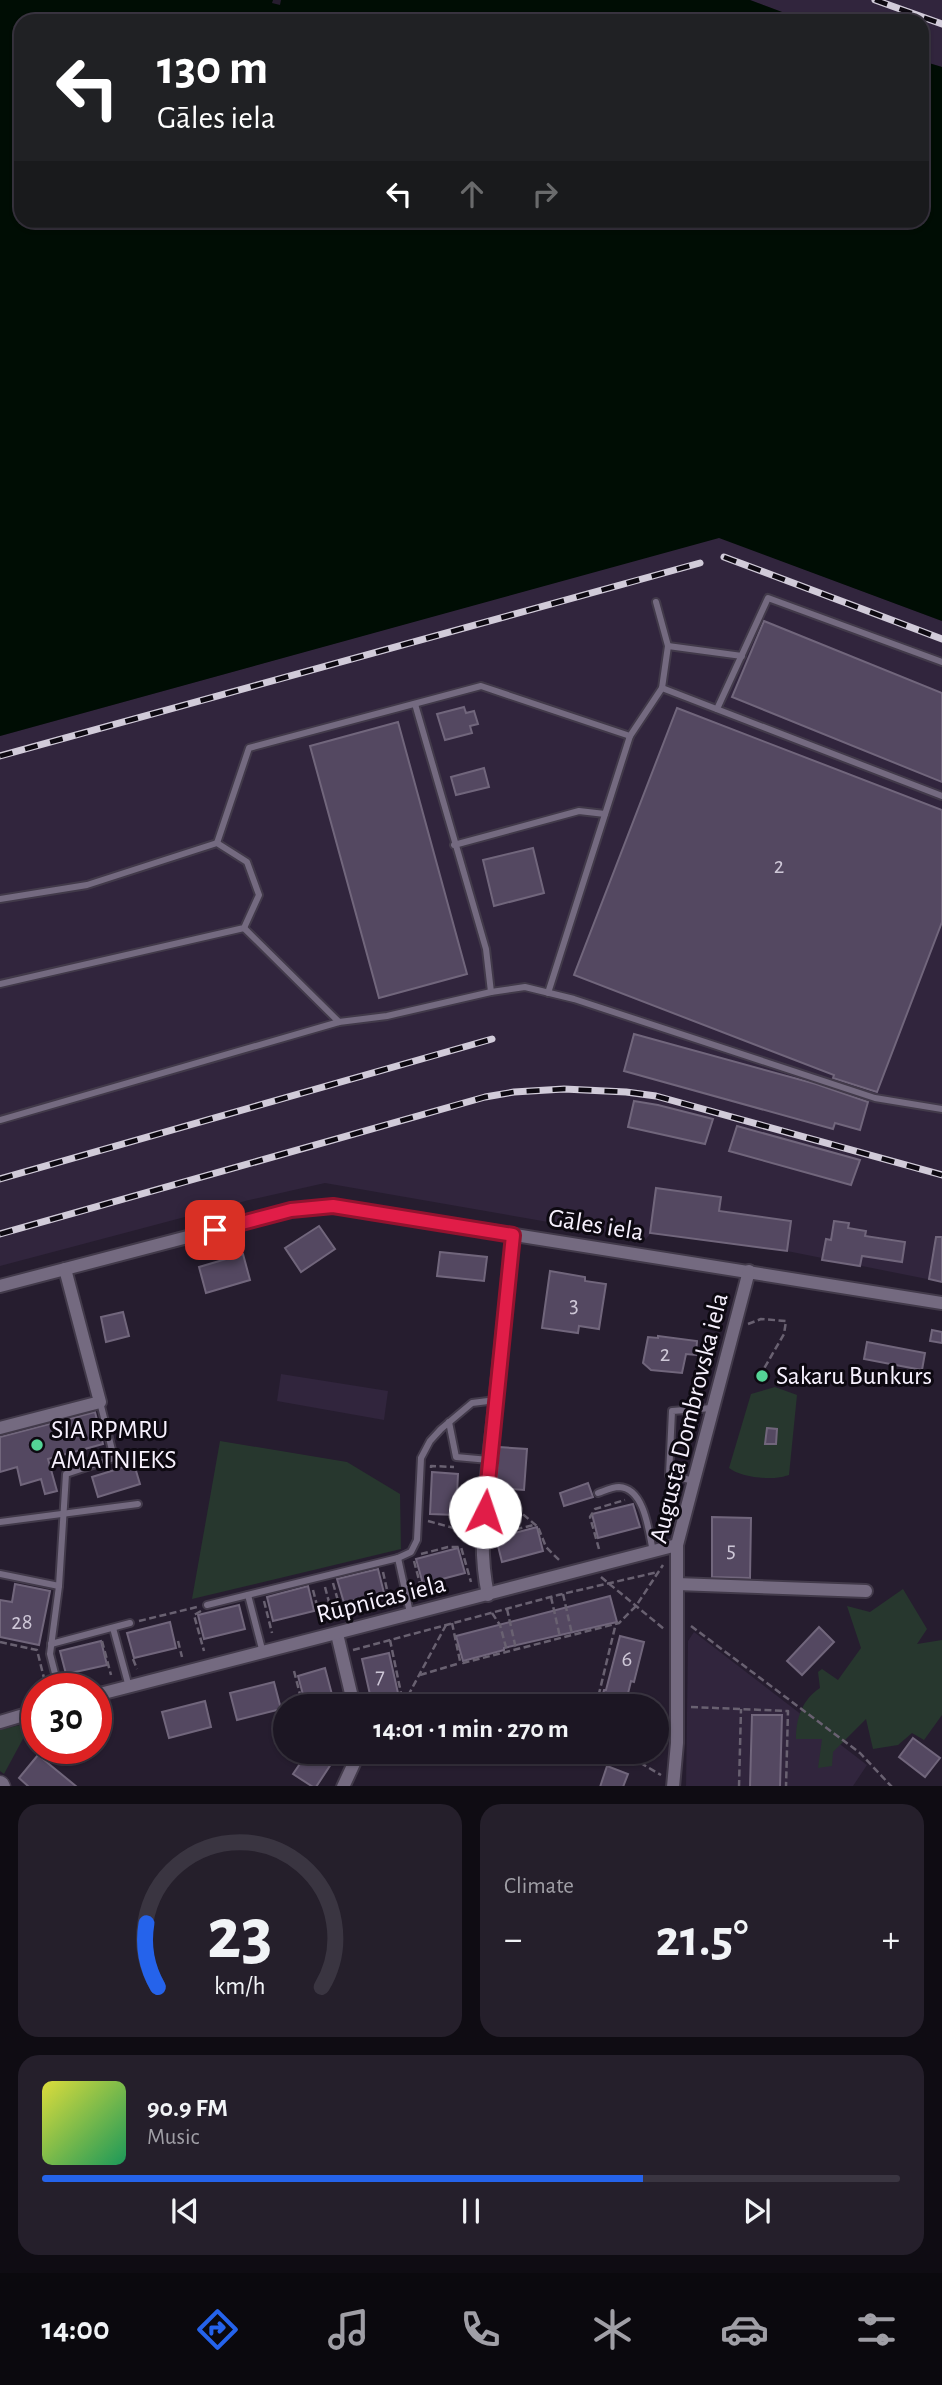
<!DOCTYPE html>
<meta charset="utf-8">
<style>
body{margin:0;font-family:"Alegreya Sans",sans-serif;background:#251f2b;color:#f1f3f6;height:100vh;display:flex;flex-direction:column;font-size:26px;white-space:nowrap}
*{box-sizing:border-box;margin:0}
p{font-size:23px;color:#a09fa6}
.icon{flex:none;width:38px;height:38px;fill:none;stroke:currentColor;stroke-width:2;stroke-linecap:round;stroke-linejoin:round}
.map{position:relative;height:1786px;overflow:hidden}
.side{display:flex;flex-direction:column;gap:18px;padding:18px;background:#0f0c13;flex:1}
.side>*{flex:none}
.top-card{position:absolute;left:14px;top:14px;width:915px;height:214px;border-radius:21px;box-shadow:0 2px 5px #0004,0 0 0 2px #3a3541;background:#202124;color:#fff;overflow:hidden}
.speed{position:absolute;left:21px;top:1673px;display:flex;gap:14px;font-size:35px;font-weight:700;text-align:center}
.speed>*{display:grid;place-content:center;width:91px;height:91px;border-radius:50%;background:#1c1623;box-shadow:0 2px 5px #0004,0 0 0 2px #3a3541;line-height:1}
.speed .limit{border:10px solid #d22;background:#fff;color:#111}
.pin{position:absolute;display:grid;place-items:center;width:60px;height:60px;color:#fff;margin:-30px;border-radius:14px;box-shadow:0 4px 10px #0006}
.me{position:absolute;width:77px;margin:-38px;rotate:4deg;stroke-linejoin:round;filter:drop-shadow(0 0 5px #0008)}
.turn{display:flex;align-items:center;gap:24px;height:147px;padding:0 28px;font-size:32px}
.turn .icon{width:91px;height:91px;stroke-width:2.5}
.turn b{display:block;font-size:49px;line-height:60px}
.lanes{display:flex;align-items:center;height:66px;padding:0 28px;background:#0003;justify-content:center;gap:35px;direction:ltr}
.lanes .off{opacity:.35}
.big{font-size:52px;font-weight:700;line-height:1.1}
.side .tile{flex:1;display:flex;flex-direction:column;justify-content:center;gap:10px;min-width:0;padding:0 24px;border-radius:21px;background:#251f2b}
.side .dial{align-items:center;gap:0}
.dial svg{height:182px;overflow:visible;fill:none;stroke:#3a3541;stroke-width:7;stroke-linecap:round;text-anchor:middle}
.dial text{fill:#f1f3f6;stroke:none}
.song{display:flex;align-items:center;gap:21px}
.cover{width:84px;height:84px;border-radius:10px;background:linear-gradient(135deg,hsl(60 70% 55%),hsl(150 70% 35%))}
.played{height:7px;border-radius:4px;background:linear-gradient(90deg,#2563eb 70%,#3a3541 70%)}
.keys{display:flex;justify-content:space-around;direction:ltr}
.heat{display:flex;justify-content:space-between;align-items:center;font-size:38px;direction:ltr}
.side .tiles{flex:1;display:grid;gap:18px;grid-template-columns:1fr 1fr}
.tile:last-child{grid-column:span 2}
.trip{position:absolute;left:273px;top:1694px;width:396px;height:70px;border-radius:35px;background:#1c1623;box-shadow:0 2px 5px #0004,0 0 0 2px #3a3541;font-weight:700;line-height:70px;text-align:center}
.tabs{display:flex;height:112px;justify-content:space-around;align-items:center;background:#0b090e;color:#a09fa6}
.tabs .icon{width:49px;height:49px}
.tabs .current{color:#2563eb}
.tabs b{font-size:32px;color:#f1f3f6}
.map>svg:first-child{display:block}
</style>
<div class="map">
<svg width="942" height="1787" viewBox="0 0 942 1787">
<rect width="100%" height="100%" fill="#261d2f"/>
<g fill="#31253d">
<polygon points="750,0 942,0 942,67 922,61 922,21 806,21"/>
<polygon points="719,537 942,621 942,1282 787,1251 651,1233 646,1239 325,1183 249,1200 0,1266 0,736"/>
<polygon points="281,1374 388,1391 384,1420 277,1401"/>
<polygon points="694,1632 867,1765 853,1786 686,1787 688,1641"/>
<polygon points="399,1752 461,1752 401,1764"/>
</g>
<g fill="#27372e">
<path d="M775,1387L797,1395L789,1475C774,1481 742,1478 729,1468L751,1394Z"/>
<polygon points="220,1441 347,1462 400,1494 401,1549 192,1599"/>
<path d="M903,1589L927,1629L917,1644L942,1640V1715L924,1740L912,1733L898,1745L873,1749L866,1719L833,1752L832,1766L818,1768L822,1739H796C796,1718 802,1700 820,1688L818,1672L822,1669L838,1680L861,1648L847,1606L870,1612Z"/>
<polygon points="32,1722 4,1774 0,1771 0,1730"/>
</g>
<polygon fill="#000d04" points="0,0 273,0 272,3 280,5 281,0 750,0 806,21 21,21 21,220 922,220 922,61 942,67 942,621 719,538 0,736"/>
<g fill="#544861" stroke="#71667c" stroke-width="2">
<polygon points="764,621 942,693 942,782 732,697"/>
<polygon points="464,707 466,713 474,711 478,724 470,726 472,733 445,740 437,714"/>
<polygon points="677,708 942,810 942,922 877,1092 833,1078 834,1075 574,975"/>
<polygon points="398,722 467,974 379,998 310,746"/>
<polygon points="484,768 489,787 456,795 451,777"/>
<polygon points="533,848 544,893 494,906 483,860"/>
<polygon points="634,1034 816,1084 868,1102 860,1130 835,1123 833,1129 624,1071"/>
<polygon points="634,1101 658,1105 713,1119 705,1144 628,1127"/>
<polygon points="737,1126 860,1160 851,1185 729,1151"/>
<polygon points="656,1188 721,1197 719,1211 791,1221 787,1251 650,1233"/>
<polygon points="834,1221 849,1223 848,1228 866,1231 865,1236 905,1242 902,1262 862,1256 860,1266 822,1260 826,1239 831,1240"/>
<polygon points="319,1226 335,1249 301,1272 285,1248"/>
<polygon points="936,1237 942,1237 942,1282 929,1279"/>
<polygon points="440,1252 487,1257 484,1281 437,1276"/>
<polygon points="243,1254 250,1280 206,1293 199,1267"/>
<polygon points="550,1271 585,1277 585,1281 606,1284 599,1329 579,1326 578,1333 542,1328"/>
<polygon points="123,1312 129,1336 106,1342 101,1317"/>
<polygon points="932,1330 942,1332 942,1343 930,1341"/>
<polygon points="658,1336 697,1341 696,1355 686,1354 682,1373 651,1370 643,1363 648,1337 658,1338"/>
<polygon points="867,1342 925,1353 922,1370 864,1359"/>
<polygon points="95,1412 103,1444 48,1459 57,1491 45,1494 41,1479 21,1485 17,1467 0,1472 0,1437"/>
<polygon points="767,1428 777,1429 776,1444 765,1444"/>
<polygon points="499,1447 527,1449 524,1490 496,1488"/>
<polygon points="134,1464 140,1484 98,1497 92,1477"/>
<polygon points="432,1472 458,1474 456,1515 430,1514"/>
<polygon points="588,1483 593,1497 564,1506 560,1493"/>
<polygon points="633,1504 640,1527 598,1538 592,1514"/>
<polygon points="712,1517 751,1518 750,1578 712,1577"/>
<polygon points="537,1527 543,1551 502,1562 496,1538"/>
<polygon points="458,1548 465,1573 423,1584 416,1559"/>
<polygon points="378,1569 384,1593 344,1603 337,1579"/>
<polygon points="15,1584 50,1591 39,1645 0,1637 0,1600 12,1602"/>
<polygon points="308,1586 314,1611 273,1621 267,1597"/>
<polygon points="610,1596 617,1622 504,1648 504,1650 463,1661 456,1636"/>
<polygon points="239,1605 245,1629 204,1639 198,1615"/>
<polygon points="170,1622 176,1648 134,1658 127,1633"/>
<polygon points="819,1627 834,1642 802,1675 787,1661"/>
<polygon points="620,1636 644,1642 634,1682 631,1681 625,1706 600,1706 604,1690 606,1690"/>
<polygon points="101,1641 107,1665 66,1674 60,1651"/>
<polygon points="389,1653 398,1693 371,1699 362,1659"/>
<polygon points="325,1668 335,1706 306,1706 298,1676"/>
<polygon points="274,1682 281,1709 237,1720 230,1693"/>
<polygon points="205,1701 211,1727 169,1738 162,1712"/>
<polygon points="752,1715 782,1715 780,1787 750,1787"/>
<polygon points="913,1738 940,1758 925,1777 899,1757"/>
<polygon points="308,1752 339,1752 316,1787 313,1787 293,1774"/>
<polygon points="38,1755 77,1787 29,1787 19,1778"/>
<polygon points="607,1766 628,1774 623,1787 600,1787"/>
</g>
<g fill="none" stroke-linecap="round" stroke-linejoin="round">
<g stroke="#423a4a" stroke-width="10">
<g id="service">
<polyline points="656,602 668,646 662,688"/>
<polyline points="668,646 742,656"/>
<polyline points="415,704 486,949 491,992"/>
<polyline points="717,709 768,598 942,662"/>
<polyline points="217,843 249,748 481,686 630,736 662,688 942,796"/>
<polyline points="454,845 579,811 605,814"/>
<polyline points="0,899 87,885 217,843 247,862 259,895 244,928 0,984"/>
<polyline points="244,928 339,1022"/>
<polyline points="548,993 630,736"/>
<polyline points="0,1120 339,1022 387,1016 491,992 525,987 574,999 875,1098 942,1109"/>
<polyline points="449,1422 456,1457 489,1460"/>
<polyline points="694,1481 669,1475 672,1411 712,1408"/>
<path d="M598,1493C604,1491 612,1487 619,1487C645,1488 649,1533 653,1552"/>
<polyline points="0,1522 138,1504"/>
<polyline points="398,1558 410,1613"/>
<polyline points="0,1574 59,1586"/>
<polyline points="248,1595 263,1653"/>
<polyline points="207,1605 398,1558 411,1552 417,1540 421,1458 430,1441 441,1429 472,1403 496,1400"/>
<polyline points="113,1628 129,1687"/>
<polyline points="51,1644 130,1623"/>
<polyline points="59,1689 50,1654 59,1586 66,1474 114,1458 100,1402"/>
</g>
</g>
<g stroke="#423a4a" stroke-width="16">
<g id="minor">
<polyline points="0,1286 291,1210 333,1206 942,1303"/>
<polyline points="0,1428 100,1402 65,1269"/>
<polyline points="677,1584 866,1591"/>
<path d="M488,1595C476,1540 487,1479 493,1423C500,1361 506,1298 513,1235"/>
<polyline points="337,1634 354,1706"/>
<polyline points="96,1695 677,1545"/>
<polyline points="0,1722 37,1711"/>
<polyline points="343,1787 356,1759 357,1752"/>
<polyline points="673,1787 677,1743 677,1545 749,1271"/>
</g>
</g>
<g stroke="#423a4a" stroke-width="21">
<polyline id="secondary" points="0,1785 1,1787"/>
</g>
<g stroke="#696171" stroke-width="2.5" stroke-dasharray="7 3.5" stroke-linecap="butt">
<polyline points="748,1324 761,1319 786,1321 784,1334 762,1372"/>
<polyline points="431,1468 431,1466 454,1467"/>
<polyline points="499,1494 538,1527 546,1547 559,1560"/>
<polyline points="428,1521 472,1533"/>
<polyline points="495,1534 534,1525"/>
<polyline points="599,1549 590,1517 595,1509 625,1500"/>
<polyline points="421,1554 448,1547 461,1547 471,1582"/>
<polyline points="414,1561 423,1595"/>
<polyline points="383,1572 390,1603"/>
<polyline points="601,1577 664,1629"/>
<polyline points="333,1583 342,1615"/>
<polyline points="325,1587 334,1621"/>
<polyline points="313,1590 321,1621"/>
<polyline points="563,1594 572,1634"/>
<polyline points="551,1597 560,1637"/>
<polyline points="264,1601 272,1633"/>
<polyline points="507,1609 516,1649"/>
<polyline points="201,1611 194,1615 204,1651"/>
<polyline points="492,1613 500,1625 507,1651"/>
<polyline points="139,1621 197,1607"/>
<polyline points="452,1623 460,1661 463,1663 619,1623 636,1606 663,1565"/>
<polyline points="691,1626 860,1753 892,1787"/>
<polyline points="102,1641 111,1675"/>
<polyline points="178,1641 182,1657"/>
<polyline points="0,1642 37,1650 46,1686"/>
<polyline points="353,1650 558,1595 658,1572"/>
<polyline points="133,1659 137,1669"/>
<polyline points="294,1671 303,1706"/>
<polyline points="420,1675 460,1663"/>
<polyline points="368,1705 398,1698 401,1693 390,1640"/>
<polyline points="403,1705 446,1625"/>
<polyline points="596,1706 616,1623"/>
<polyline points="691,1707 788,1711 786,1787"/>
<polyline points="622,1752 661,1775"/>
<polyline points="739,1787 741,1709"/>
</g>
<use href="#service" stroke="#746a80" stroke-width="6"/>
<use href="#minor" stroke="#746a80" stroke-width="12"/>
<use href="#secondary" stroke="#746a80" stroke-width="18"/>
<g stroke="#d1cbd9" stroke-width="7">
<g id="rail">
<polyline points="875,0 942,24"/>
<polyline points="724,557 942,639"/>
<polyline points="0,756 700,563"/>
<polyline points="0,1179 492,1039"/>
<polyline points="0,1234 485,1097 514,1092 564,1089 626,1092 656,1096 942,1175"/>
</g>
</g>
<use href="#rail" stroke="#0d0911" stroke-width="4.5" stroke-dasharray="13" stroke-linecap="butt"/>
</g>
<g fill="none" stroke-linecap="round" stroke-linejoin="round">
<g stroke="#92132f" stroke-width="18">
<polyline id="route" points="215,1230 291,1210 333,1206 513,1235 485,1512"/>
</g>
<use href="#route" stroke="#e11d48" stroke-width="12"/>
</g>
<g fill="#54d396" stroke="#0d0911" stroke-width="2.5">
<circle cx="762" cy="1376" r="7"/>
<circle cx="37" cy="1445" r="7"/>
</g>
<g text-anchor="middle" dominant-baseline="central" stroke-width="6" stroke-linejoin="round" paint-order="stroke">
<g font-size="23" fill="#cec7d7">
<text x="779" y="866">2</text>
<text x="574" y="1305">3</text>
<text x="665" y="1354">2</text>
<text x="731" y="1550">5</text>
<text x="22" y="1622">28</text>
<text x="627" y="1659">6</text>
<text x="380" y="1676">7</text>
</g>
<g font-size="26" fill="#f7f1fe" stroke="#0d0911">
<text transform="translate(596 1225) rotate(9)">Gāles iela</text>
<text transform="translate(689 1418) rotate(-76)">Augusta Dombrovska iela</text>
<text transform="translate(381 1599) rotate(-14)">Rūpnīcas iela</text>
</g>
<g font-size="26" fill="#f7f1fe" stroke="#0d0911" text-anchor="start">
<text x="776" y="1376">Sakaru Bunkurs</text>
<text x="51" y="1430">SIA RPMRU<tspan x="51" dy="30">AMATNIEKS</tspan></text>
</g>
</g>
</svg>
<div class="speed"><div class="limit">30</div></div>
<div class="pin" style="left:215px;top:1230px;background:#d93025"><svg class="icon" aria-label="arrive" viewBox="0 0 24 24"><path d="M6 21V4h12l-3 4 3 4H6"/></svg></div>
<svg class="me" style="left:485px;top:1512px" viewBox="-20 -20 40 40"><circle r="19" fill="#fff"/><path d="M0-13L10 11 0 6-10 11z" fill="#e11d48"/></svg>
<div class="trip">14:01 · 1 min · 270 m</div>
<div class="top-card">
<div class="turn"><svg class="icon" aria-label="left" viewBox="0 0 24 24"><path d="M17 20v-9H6M10 6l-5 5 5 5"/></svg><div><b>130 m</b>Gāles iela</div></div>
<div class="lanes"><svg class="icon" aria-label="left" viewBox="0 0 24 24"><path d="M17 20v-9H6M10 6l-5 5 5 5"/></svg><svg class="icon off" aria-label="ahead" viewBox="0 0 24 24"><path d="M12 20V5M6 11l6-6 6 6"/></svg><svg class="icon off" aria-label="right" viewBox="0 0 24 24"><path d="M7 20v-9h11M14 6l5 5-5 5"/></svg></div>
</div>
</div>
<section class="side">
<div class="tiles">
<div class="tile dial"><svg viewBox="0 0 100 80">
<path d="M14 69A42 42 0 1 1 86 69"/>
<path d="M14 69A42 42 0 0 1 9 41" stroke="#2563eb"/>
<text x="50" y="56" font-size="32" font-weight="700">23</text>
<text x="50" y="72" font-size="11">km/h</text>
</svg></div>
<div class="tile"><p>Climate</p>
<div class="heat"><a>−</a><b class="big">21.5°</b><a>+</a></div>
</div>
<div class="tile">
<div class="song"><i class="cover"></i><div><b>90.9 FM</b><p>Music</p></div></div>
<div class="played"></div>
<div class="keys"><svg class="icon" aria-label="previous" viewBox="0 0 24 24"><path d="M18 5L8 12l10 7zM5 5v14"/></svg><svg class="icon" aria-label="pause" viewBox="0 0 24 24"><path d="M8 5v14M16 5v14"/></svg><svg class="icon" aria-label="next" viewBox="0 0 24 24"><path d="M6 5l10 7-10 7zM19 5v14"/></svg></div>
</div>
</div>
</section>
<nav class="tabs">
<b>14:00</b>
<svg class="icon current" aria-label="directions" viewBox="0 0 24 24"><path d="M12 3l9 9-9 9-9-9zM9 14v-3h6M13 9l2 2-2 2"/></svg>
<svg class="icon" aria-label="music" viewBox="0 0 24 24"><path d="M9 18V5l10-2v13"/><circle cx="6" cy="18" r="3"/><circle cx="16" cy="16" r="3"/></svg>
<svg class="icon" aria-label="phone" viewBox="0 0 24 24"><path d="M5 4h4l2 5-3 2q2 4 5 5l2-3 5 2v4C11 20 4 13 5 4z"/></svg>
<svg class="icon" aria-label="climate" viewBox="0 0 24 24"><path d="M12 3v18M4 7l16 10M4 17L20 7"/></svg>
<svg class="icon" aria-label="car" viewBox="0 0 24 24"><path d="M5 17H2v-5l4-1 3-4h7l3 4 3 1v5h-3M9 17h6M6 11h13"/><circle cx="7" cy="17" r="2"/><circle cx="17" cy="17" r="2"/></svg>
<svg class="icon" aria-label="filters" viewBox="0 0 24 24"><path d="M4 7h16M4 17h16"/><circle cx="9" cy="7" r="2"/><circle cx="15" cy="17" r="2"/></svg>
</nav>
